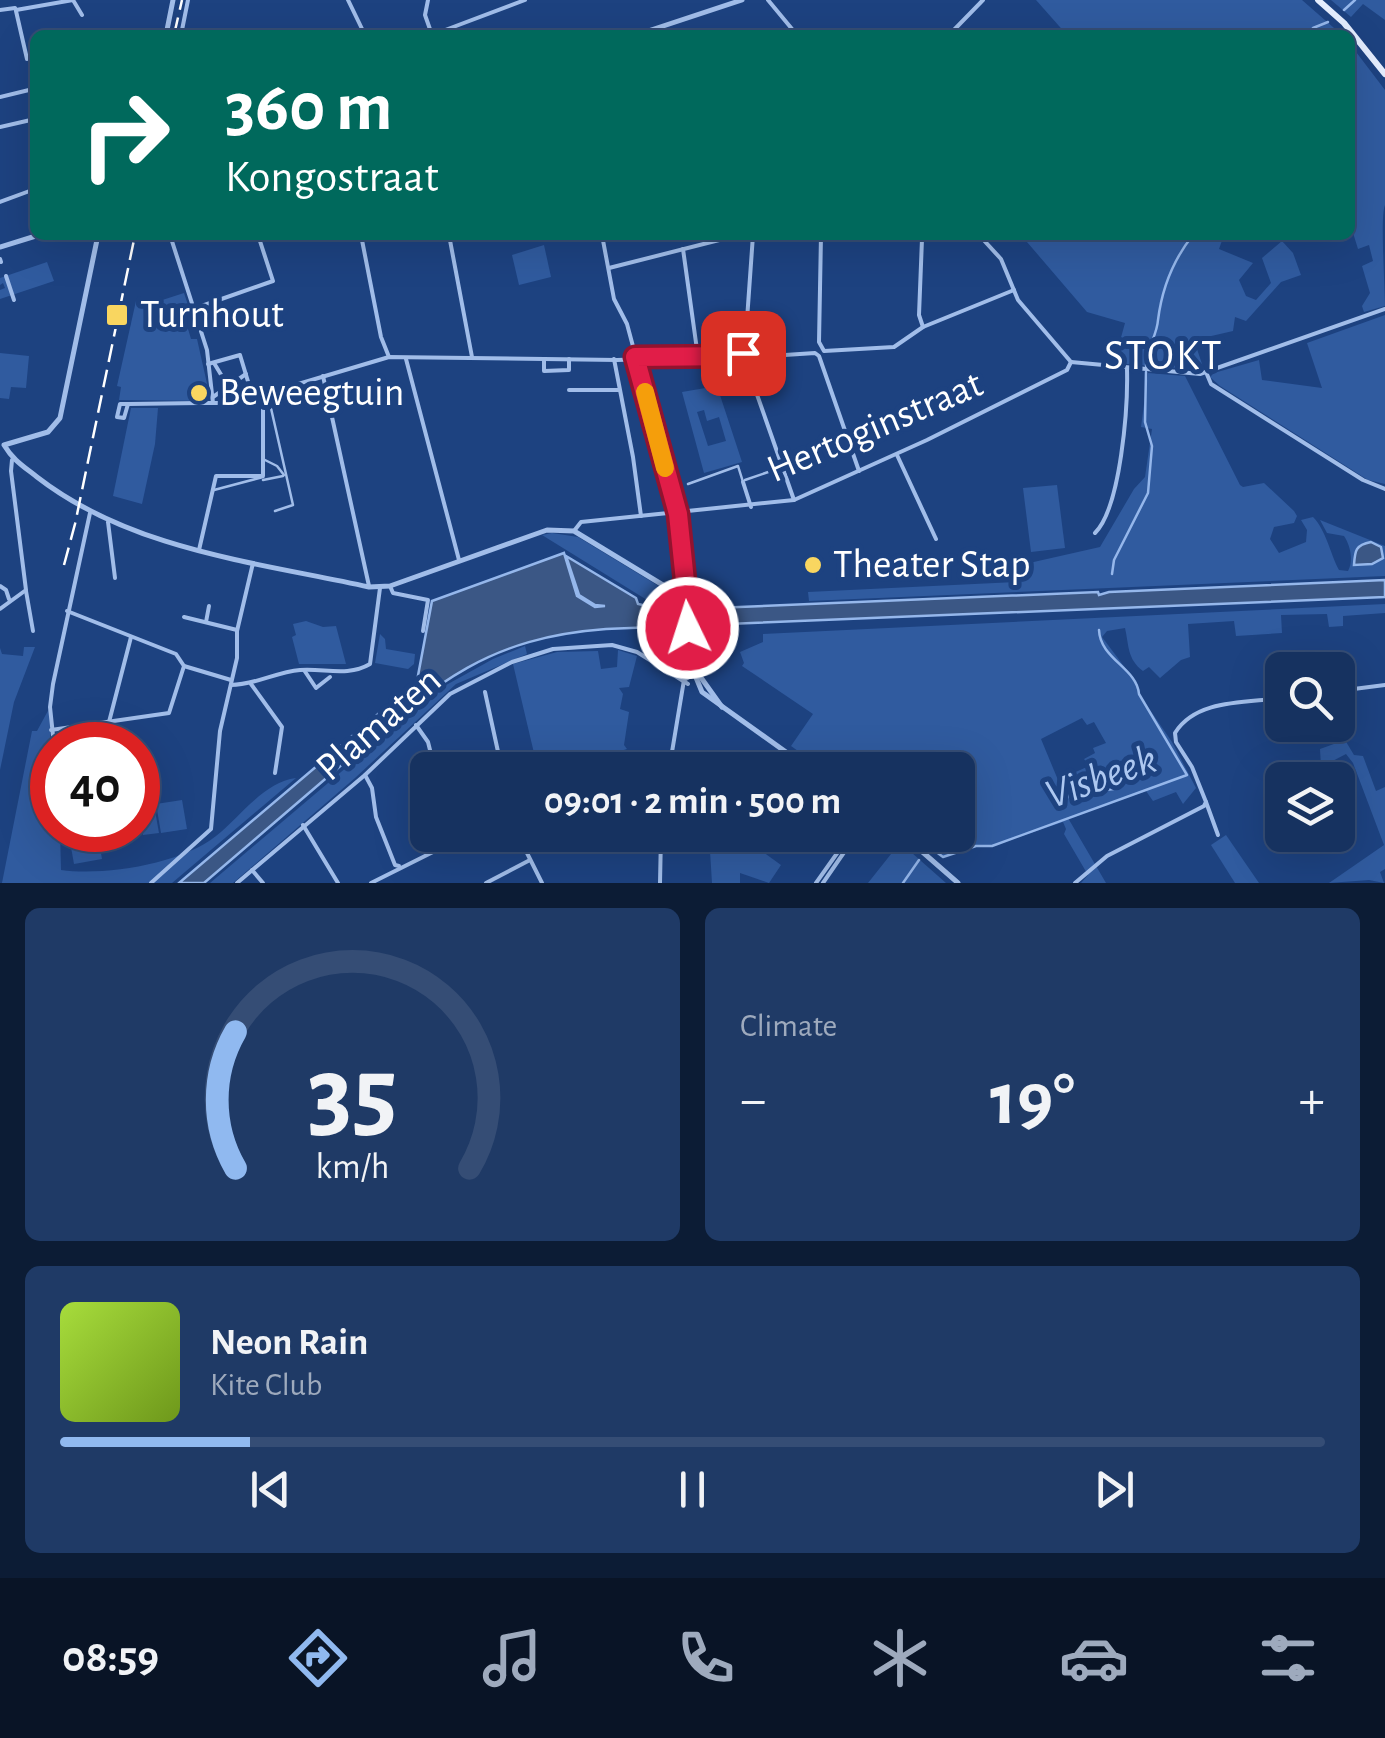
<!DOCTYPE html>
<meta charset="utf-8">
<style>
body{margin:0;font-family:"Alegreya Sans",sans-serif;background:#1f3a66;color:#f1f3f6;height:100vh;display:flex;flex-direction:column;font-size:38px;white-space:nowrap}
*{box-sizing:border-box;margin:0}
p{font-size:32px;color:#9eaabd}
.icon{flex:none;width:55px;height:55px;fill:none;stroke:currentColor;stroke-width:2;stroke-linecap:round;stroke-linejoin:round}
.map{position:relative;height:883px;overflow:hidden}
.panel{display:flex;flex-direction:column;gap:25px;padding:25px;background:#0c1c35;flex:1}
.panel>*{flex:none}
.hud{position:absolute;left:30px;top:30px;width:1325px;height:210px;border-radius:15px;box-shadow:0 10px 40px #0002,0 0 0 2px #354d75;background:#00695c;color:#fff;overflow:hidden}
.tools{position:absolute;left:1265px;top:652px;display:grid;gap:20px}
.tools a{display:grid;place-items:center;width:90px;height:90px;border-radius:15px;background:#163260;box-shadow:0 10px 40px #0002,0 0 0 2px #354d75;font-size:50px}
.speed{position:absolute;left:30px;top:722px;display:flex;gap:20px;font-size:50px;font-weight:700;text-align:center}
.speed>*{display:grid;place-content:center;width:130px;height:130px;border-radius:50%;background:#163260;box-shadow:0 10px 40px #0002,0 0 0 2px #354d75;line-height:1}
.speed .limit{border:15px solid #d22;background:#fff;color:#111}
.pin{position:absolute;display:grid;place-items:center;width:85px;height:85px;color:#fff;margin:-42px;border-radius:20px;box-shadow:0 5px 15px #0006}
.me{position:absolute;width:110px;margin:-55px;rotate:356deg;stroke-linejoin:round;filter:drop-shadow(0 0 8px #0008)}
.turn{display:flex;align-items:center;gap:35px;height:210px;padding:0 30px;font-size:45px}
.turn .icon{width:130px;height:130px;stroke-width:2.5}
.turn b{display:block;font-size:70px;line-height:85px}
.big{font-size:75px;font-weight:700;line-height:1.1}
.panel .widget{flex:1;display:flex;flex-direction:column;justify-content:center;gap:15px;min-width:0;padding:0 35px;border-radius:15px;background:#1f3a66}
.panel .dial{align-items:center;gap:0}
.dial svg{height:260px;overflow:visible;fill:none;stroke:#354d75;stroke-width:7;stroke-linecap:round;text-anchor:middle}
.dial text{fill:#f1f3f6;stroke:none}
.song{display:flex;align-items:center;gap:30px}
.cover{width:120px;height:120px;border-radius:15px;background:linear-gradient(135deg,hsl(80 70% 55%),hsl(80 70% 35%))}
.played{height:10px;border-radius:5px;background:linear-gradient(90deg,#90b9f0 15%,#354d75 15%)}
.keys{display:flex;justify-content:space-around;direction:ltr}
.heat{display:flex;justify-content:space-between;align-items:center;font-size:55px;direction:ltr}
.panel .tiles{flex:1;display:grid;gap:25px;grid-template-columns:1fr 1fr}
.widget:last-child{grid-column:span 2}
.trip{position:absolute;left:410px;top:752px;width:565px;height:100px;border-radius:15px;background:#163260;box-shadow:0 10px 40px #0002,0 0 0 2px #354d75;font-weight:700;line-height:100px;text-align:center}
.tab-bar{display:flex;height:160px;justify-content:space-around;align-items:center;background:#091426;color:#9eaabd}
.tab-bar .icon{width:70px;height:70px}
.tab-bar .active{color:#90b9f0}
.tab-bar b{font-size:45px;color:#f1f3f6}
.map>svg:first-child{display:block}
</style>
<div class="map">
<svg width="1385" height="883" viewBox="0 0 1385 883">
<rect width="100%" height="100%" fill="#1d4280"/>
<g fill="#305b9f" fill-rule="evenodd">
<polygon points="1036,0 1302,0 1342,35 1067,35"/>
<polygon points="1331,0 1385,0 1385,20 1363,4 1351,17"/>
<path d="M1350,44L1385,90V205C1380,216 1385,286 1385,306L1364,312L1362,306L1370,293L1362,266L1373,261L1369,245L1358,249L1350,223Z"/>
<polygon points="1021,235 1224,235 1219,249 1253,263 1239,280 1246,296 1256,300 1271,283 1262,258 1282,241 1293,253 1301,275 1281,282 1246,321 1235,317 1233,331 1194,340 1204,370 1114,363 1125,323 1087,312"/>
<polygon points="544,245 551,277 519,285 512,255"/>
<polygon points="47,262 54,281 0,299 0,290 5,288 3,283 0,285 0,278"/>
<polygon points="184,293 188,305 172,311 178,317 184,315 191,339 197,339 210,397 207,401 119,400 121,387 117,386 136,301 147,297 150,304"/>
<polygon points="1385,315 1385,484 1368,480 1220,386 1210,377 1214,373 1259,360 1262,380 1322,388 1307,343"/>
<polygon points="0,353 29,356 26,388 11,387 9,399 0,398"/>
<path d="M1148,373L1185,376L1240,485L1243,487L1264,483L1294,511L1297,516L1294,523L1274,527L1270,539L1279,553L1306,542L1307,530L1301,520L1313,517C1326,530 1330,553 1339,570L1348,571C1354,560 1350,545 1344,536L1327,533L1320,520L1385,546V576L809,601L808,592L1016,582L1011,567L1100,547L1134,489L1145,477L1152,429L1141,427Z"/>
<path d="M717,386L742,462L704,473L682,392ZM704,410L707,421L719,417L726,441L708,446L697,412Z"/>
<polygon points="131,408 158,408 155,444 142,504 113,496"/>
<polygon points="1057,485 1065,548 1031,552 1023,488"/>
<polygon points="552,533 578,537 680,599 647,600 542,535"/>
<path d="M1385,604V613L1343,616V626L1329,627L1327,614L1281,615L1282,633L1236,636L1234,621L1188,624L1190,657L1181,660L1160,678L1149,667L1143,671C1127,659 1129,645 1125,628L1107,631L1102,637L1138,685L1139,694L1172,742L1196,788L1183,804L1176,792L1153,801L1146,791L1068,818L1106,883H1081L1088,875L1064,834L1066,829L1063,822L992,846H976L943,857L916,835H958V770H825L791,746L813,714L742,666L744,663L740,652L763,642V634ZM1082,718L1087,725L1094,722L1106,743L1093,748L1095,753L1084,759L1089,766L1058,780L1041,739Z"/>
<polygon points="306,621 323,627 336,626 346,664 299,664 292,637 296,635 293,624"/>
<polygon points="380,634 385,639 386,649 415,654 414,664 408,669 375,663"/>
<polygon points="525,646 527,654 456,684 355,778 233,883 210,883 439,689 493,659"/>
<polygon points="24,647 35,647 14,702 0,770 0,648 2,654 23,656"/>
<polygon points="618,650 637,656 629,687 619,688 623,694 620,709 629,712 624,745 627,749 607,755 608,763 602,770 538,770 513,664 557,652 598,651 601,669 617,667"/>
<path d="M50,707L52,830H60L61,870C105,876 181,864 216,836C241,816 264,782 296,778L172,883H2L32,731H37Z"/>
<polygon points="1345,740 1354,755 1363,756 1376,791 1385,787 1385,869 1380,872 1384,883 1369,880 1329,883 1384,845 1353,763 1346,754 1321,767 1320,749"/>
<polygon points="182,800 187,829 161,833 156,804"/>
<polygon points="154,805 159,833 143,835 139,807"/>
<polygon points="68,830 97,830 102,859 74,864"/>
<polygon points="709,835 774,835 763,852 781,865 769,883 740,873 740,883 712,883"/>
<polygon points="877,835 895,838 946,883 868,883 895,849"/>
<polygon points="1226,835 1259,883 1235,883 1211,845"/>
</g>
<g fill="#3b5785" stroke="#95b7eb" stroke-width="2.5">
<path d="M1371,542L1381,547L1383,558L1372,564L1354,565C1355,551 1355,545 1371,542Z"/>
<path d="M564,553L577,596L595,607L605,606L595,605L579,595L566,556L636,598L638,604L665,610L1098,592L1099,595L1109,592L1385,580V597L606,629C484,638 433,686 345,762C298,802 251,843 204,883H179L417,681L432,601Z"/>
<path d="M1119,762L1126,771L1113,789L1096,791L1078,801L1070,798L1065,785L1069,777C1085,776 1107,772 1119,762Z"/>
</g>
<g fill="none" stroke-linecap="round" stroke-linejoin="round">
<g stroke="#95b7eb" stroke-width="2.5">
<polyline points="1344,10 1355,0"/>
<polyline points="1307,35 1313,28 1328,22"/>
<path d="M1146,366C1146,349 1157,336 1158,320C1162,288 1173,260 1193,235"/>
<polyline points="1112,574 1114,560 1148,493 1152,446 1145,422 1146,372"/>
<path d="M931,848L943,857L976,846H992L1187,775L1139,694C1137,668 1100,659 1099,630"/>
<polyline points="903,883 919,860"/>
</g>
<g stroke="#a1bde9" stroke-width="2.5">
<polyline points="268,395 293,505 275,511"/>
<polyline points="263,459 277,466 284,475"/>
<polyline points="263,480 283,476"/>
<polyline points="745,480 780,468"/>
<polyline points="688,484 738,466 743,482"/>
<polyline points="214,490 263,477"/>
</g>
<g stroke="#a1bde9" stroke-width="4">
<polyline points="73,0 82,15"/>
<polyline points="348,0 365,35"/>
<polyline points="428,0 425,15 432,35"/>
<polyline points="768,0 797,35"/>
<polyline points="0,10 15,8 16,10 73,0"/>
<polyline points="16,11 27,59"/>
<polyline points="181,35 188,0"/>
<polyline points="432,35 525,0"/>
<polyline points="949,35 983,0"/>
<polyline points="32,82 35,97"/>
<polyline points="0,97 33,89"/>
<polyline points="0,127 35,119"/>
<polyline points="0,202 35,189"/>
<polyline points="170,235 207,350 213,403"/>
<polyline points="361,235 381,337 389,357"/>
<polyline points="449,235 472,357"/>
<polyline points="602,235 614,299 627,324 678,514 685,581 678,592"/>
<polyline points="821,235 819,342 824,351 894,347 923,327 1014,290"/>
<polyline points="979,235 1001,259 1018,300 1071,362"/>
<polyline points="683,249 698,357"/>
<polyline points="0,259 1,262"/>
<polyline points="609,268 739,235"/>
<polyline points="6,276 14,300"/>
<polyline points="193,309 273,281 258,235"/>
<polyline points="923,327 919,315 922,239 926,235"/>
<polyline points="406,359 459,560"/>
<polyline points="614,359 633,457 641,516"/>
<polyline points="544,361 544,371 569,370 569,359"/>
<polyline points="1071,362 1200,374 1385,309"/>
<polyline points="214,363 237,401"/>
<polyline points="208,364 240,355 253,398"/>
<polyline points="1206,372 1211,384 1363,480 1385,489"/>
<polyline points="323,376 369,586"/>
<polyline points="569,390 619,390"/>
<polyline points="213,397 246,374"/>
<polyline points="128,404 124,418 117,417 120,404 128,404 199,403 234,403 389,357 617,360 738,356 745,348 753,235"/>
<polyline points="897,455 936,539"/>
<polyline points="743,482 751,507"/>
<polyline points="794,500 748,369 755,357 815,353 819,356 859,471"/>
<polyline points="108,522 115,578"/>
<polyline points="574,531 581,522 794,500 927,440 1067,370 1071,362"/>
<path d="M1095,533C1121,507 1128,406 1127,369"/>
<polyline points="199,550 216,476 263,476 263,396"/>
<polyline points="0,586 6,590 9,599"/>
<polyline points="390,586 393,593 428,600 423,631"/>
<polyline points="26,591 33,631"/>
<polyline points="0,609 26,590 11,471 12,460"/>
<polyline points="67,611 176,654 184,666 231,680"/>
<polyline points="184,617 237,630"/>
<polyline points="206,622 209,606"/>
<polyline points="304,670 316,688 330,677"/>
<polyline points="251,684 282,727 275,773"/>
<path d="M231,685C255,685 276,672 300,670C324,668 348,677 370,664L380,588"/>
<polyline points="1338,691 1385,685"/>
<polyline points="485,692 502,770"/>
<polyline points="109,722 131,637"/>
<polyline points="416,725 428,742 435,770"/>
<polyline points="51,730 169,713 184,666"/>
<polyline points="54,745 50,707 53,684 90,513"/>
<polyline points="669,770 684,680 696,673"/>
<polyline points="365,775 372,788 376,817 395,865 399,866"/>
<polyline points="1206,802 1218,835"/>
<polyline points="303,825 338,883"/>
<polyline points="518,835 542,883"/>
<polyline points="252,870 263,883"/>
<polyline points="151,883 211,829 220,731 237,658 237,631 253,563"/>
<polyline points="237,883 365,775 450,694 512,662 553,649 612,645 637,652 688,684"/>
<polyline points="371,883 443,847 448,835"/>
<polyline points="486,883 530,860"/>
<polyline points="660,883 661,835"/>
<polyline points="816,883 850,835"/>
<polyline points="823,883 856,835"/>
<path d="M1075,883L1107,856L1204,806L1206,802L1192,767L1176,742L1175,733C1196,699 1246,703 1282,698"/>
</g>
<g stroke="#a1bde9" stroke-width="5">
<polyline points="166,35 173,0"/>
<polyline points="636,35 742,0"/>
<path d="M98,235L60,418L48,432L4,445C13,460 23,466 37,477C131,550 255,562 369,587L390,586L547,530L574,531L681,596L687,608L697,672L722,707"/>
<polyline points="0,247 39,235"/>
<polyline points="687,633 688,658 702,692 811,770"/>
<polyline points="903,835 958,883"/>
</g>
<polyline stroke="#e4edfe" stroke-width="6" points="1318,0 1344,23 1385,74"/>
<g stroke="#fff" stroke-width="2.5" stroke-dasharray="18 8" stroke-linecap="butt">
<polyline points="174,35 182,0"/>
<polyline points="64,565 75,524 135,235"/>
</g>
</g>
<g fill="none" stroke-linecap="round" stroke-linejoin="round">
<g stroke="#92132f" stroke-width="25">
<polyline id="route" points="688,628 686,606 678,592 685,581 678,514 635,357 738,356 743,353"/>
</g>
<use href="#route" stroke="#e11d48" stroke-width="18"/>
<polyline stroke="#f59e0b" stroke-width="18" points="645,392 665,468"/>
</g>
<g fill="#f9d660" stroke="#1d4280" stroke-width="4">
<rect x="105" y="303" width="24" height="24" rx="5"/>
<circle cx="199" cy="393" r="10"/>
<circle cx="813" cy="565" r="10"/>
</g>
<g text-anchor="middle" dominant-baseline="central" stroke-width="10" stroke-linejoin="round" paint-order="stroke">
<g font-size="40" fill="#fff" stroke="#1d4280" text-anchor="start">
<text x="140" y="315">Turnhout</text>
<text x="219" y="393">Beweegtuin</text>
<text x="833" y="565">Theater Stap</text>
</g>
<g font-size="40" fill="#fff" stroke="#1d4280">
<text transform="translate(875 427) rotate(-23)">Hertoginstraat</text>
<text transform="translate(379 724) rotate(-41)">Plamaten</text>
</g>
<g font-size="42" letter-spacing="2.5" fill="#fff" stroke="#1d4280">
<text x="1164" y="356">STOKT</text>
</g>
<g font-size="42" font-style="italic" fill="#adc8f1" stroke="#1d4280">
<text transform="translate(1101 777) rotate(-20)">Visbeek</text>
</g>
</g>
</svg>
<div class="tools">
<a><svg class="icon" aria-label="search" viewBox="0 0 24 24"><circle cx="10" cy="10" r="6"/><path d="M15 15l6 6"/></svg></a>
<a><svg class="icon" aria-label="layers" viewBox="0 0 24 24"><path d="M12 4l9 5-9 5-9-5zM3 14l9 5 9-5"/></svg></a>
</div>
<div class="speed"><div class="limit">40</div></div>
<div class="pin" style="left:743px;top:353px;background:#d93025"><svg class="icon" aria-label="arrive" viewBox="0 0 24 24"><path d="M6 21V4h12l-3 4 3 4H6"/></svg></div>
<svg class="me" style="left:688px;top:628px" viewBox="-20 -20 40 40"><circle r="17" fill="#e11d48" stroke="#fff" stroke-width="3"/><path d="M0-11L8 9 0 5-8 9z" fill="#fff"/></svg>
<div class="trip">09:01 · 2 min · 500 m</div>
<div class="hud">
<div class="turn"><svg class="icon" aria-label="right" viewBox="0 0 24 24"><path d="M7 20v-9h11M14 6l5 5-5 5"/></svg><div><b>360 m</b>Kongostraat</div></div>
</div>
</div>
<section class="panel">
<div class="tiles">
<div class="widget dial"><svg viewBox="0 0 100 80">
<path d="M14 69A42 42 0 1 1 86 69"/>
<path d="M14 69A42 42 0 0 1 14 27" stroke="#90b9f0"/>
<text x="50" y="56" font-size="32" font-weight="700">35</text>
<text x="50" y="72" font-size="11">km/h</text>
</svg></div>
<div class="widget"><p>Climate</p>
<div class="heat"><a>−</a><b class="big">19°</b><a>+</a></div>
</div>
<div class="widget">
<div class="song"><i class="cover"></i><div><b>Neon Rain</b><p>Kite Club</p></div></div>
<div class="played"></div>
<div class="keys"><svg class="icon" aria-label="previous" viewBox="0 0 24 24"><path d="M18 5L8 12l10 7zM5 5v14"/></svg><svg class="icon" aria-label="pause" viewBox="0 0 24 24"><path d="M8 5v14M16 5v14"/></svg><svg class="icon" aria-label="next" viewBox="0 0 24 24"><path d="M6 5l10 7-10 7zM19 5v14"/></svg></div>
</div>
</div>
</section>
<nav class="tab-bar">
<b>08:59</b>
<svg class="icon active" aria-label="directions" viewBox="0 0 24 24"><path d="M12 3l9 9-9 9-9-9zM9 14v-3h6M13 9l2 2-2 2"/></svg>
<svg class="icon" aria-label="music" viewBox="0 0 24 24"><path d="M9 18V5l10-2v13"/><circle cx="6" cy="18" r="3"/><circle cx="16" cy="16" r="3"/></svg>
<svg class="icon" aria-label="phone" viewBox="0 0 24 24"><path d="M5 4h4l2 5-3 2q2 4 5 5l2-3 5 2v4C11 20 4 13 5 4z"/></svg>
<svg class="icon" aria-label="climate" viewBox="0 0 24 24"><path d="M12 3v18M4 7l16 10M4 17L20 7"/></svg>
<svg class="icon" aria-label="car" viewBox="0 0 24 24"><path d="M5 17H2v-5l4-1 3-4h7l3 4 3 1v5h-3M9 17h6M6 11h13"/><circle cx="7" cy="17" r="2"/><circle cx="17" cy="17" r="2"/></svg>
<svg class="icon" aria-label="filters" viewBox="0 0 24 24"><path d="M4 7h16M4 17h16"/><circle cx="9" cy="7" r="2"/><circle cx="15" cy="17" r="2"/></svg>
</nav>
